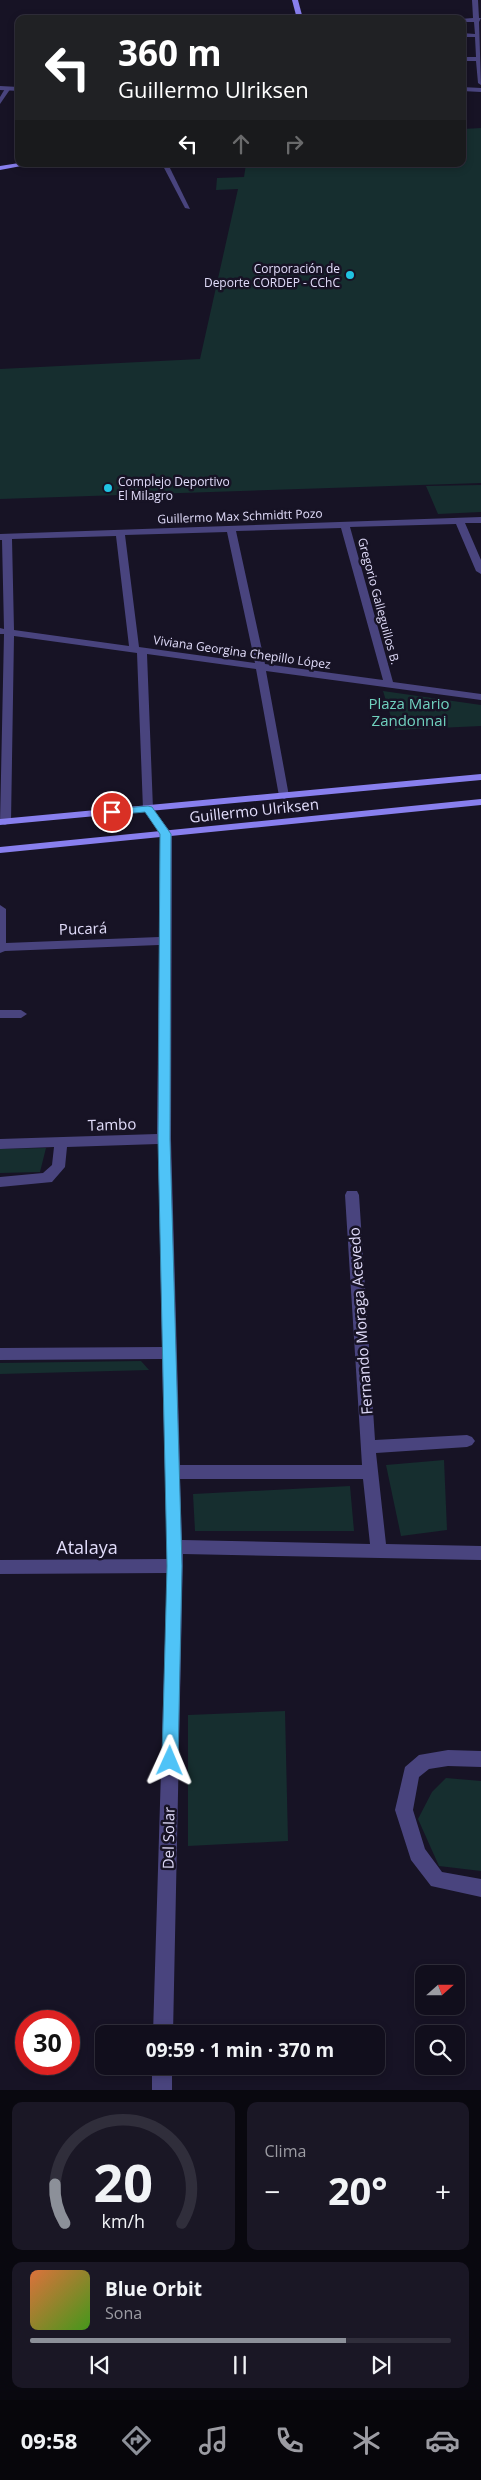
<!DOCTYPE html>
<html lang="es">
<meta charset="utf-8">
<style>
body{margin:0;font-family:"Open Sans",sans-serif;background:#1a1725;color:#f1f3f6;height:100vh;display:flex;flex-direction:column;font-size:19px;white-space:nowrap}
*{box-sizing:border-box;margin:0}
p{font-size:16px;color:#9c9ca3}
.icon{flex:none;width:28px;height:28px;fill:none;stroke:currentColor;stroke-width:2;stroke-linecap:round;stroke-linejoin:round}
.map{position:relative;height:2090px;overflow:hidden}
.side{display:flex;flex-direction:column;gap:12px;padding:12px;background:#09080f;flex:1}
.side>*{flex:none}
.guide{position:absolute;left:15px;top:15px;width:451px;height:152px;border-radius:10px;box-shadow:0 2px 8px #0003,0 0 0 1px #302e3b;background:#202124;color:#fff;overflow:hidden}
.needle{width:32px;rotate:69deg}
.fabs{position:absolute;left:415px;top:1965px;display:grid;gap:10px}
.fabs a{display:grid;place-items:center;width:50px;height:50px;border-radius:10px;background:#110e1c;box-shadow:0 2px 8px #0003,0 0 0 1px #302e3b;font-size:25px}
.speed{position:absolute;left:15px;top:2010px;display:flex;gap:10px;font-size:25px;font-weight:700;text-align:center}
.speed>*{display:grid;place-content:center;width:65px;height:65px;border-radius:50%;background:#110e1c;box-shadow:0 2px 8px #0003,0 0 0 1px #302e3b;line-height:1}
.speed .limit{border:8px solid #d22;background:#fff;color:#111}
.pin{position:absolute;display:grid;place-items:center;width:42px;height:42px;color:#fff;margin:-21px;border:2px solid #fff;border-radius:50%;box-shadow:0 1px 5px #0007}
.me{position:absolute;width:55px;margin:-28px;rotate:1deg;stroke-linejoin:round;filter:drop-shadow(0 0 4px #0008)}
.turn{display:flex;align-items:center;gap:18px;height:105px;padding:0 20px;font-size:22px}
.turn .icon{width:65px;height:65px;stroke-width:2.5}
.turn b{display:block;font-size:35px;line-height:42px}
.lanes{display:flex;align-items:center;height:48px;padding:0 20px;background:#0003;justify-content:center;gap:25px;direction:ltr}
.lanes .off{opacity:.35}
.big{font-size:38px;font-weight:700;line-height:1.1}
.side .tile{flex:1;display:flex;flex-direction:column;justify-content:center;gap:8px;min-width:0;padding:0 18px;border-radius:10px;background:#1a1725}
.side .dial{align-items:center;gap:0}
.dial svg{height:130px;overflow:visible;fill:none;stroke:#302e3b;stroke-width:7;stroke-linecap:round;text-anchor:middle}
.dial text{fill:#f1f3f6;stroke:none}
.song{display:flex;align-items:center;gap:15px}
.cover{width:60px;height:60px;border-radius:8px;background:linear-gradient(135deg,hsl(20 70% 55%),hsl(100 70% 35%))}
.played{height:5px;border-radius:2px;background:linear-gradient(90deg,#8c9099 75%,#302e3b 75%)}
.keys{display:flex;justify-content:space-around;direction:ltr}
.heat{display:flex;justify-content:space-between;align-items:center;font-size:28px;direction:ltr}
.side .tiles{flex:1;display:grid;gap:12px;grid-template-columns:1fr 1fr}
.tile:last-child{grid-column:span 2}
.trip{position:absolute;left:95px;top:2025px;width:290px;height:50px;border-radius:10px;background:#110e1c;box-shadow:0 2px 8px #0003,0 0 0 1px #302e3b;font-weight:700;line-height:50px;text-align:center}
.tabs{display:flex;height:80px;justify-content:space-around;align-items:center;background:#07060b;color:#9c9ca3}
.tabs .icon{width:35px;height:35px}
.tabs .on{color:#8c9099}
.tabs b{font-size:22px;color:#f1f3f6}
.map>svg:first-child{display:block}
</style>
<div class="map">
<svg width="481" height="2090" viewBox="0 0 481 2090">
<rect width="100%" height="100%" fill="#171325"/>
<g fill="#162e2f">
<polygon points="481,128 481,483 0,499 0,369 200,359 238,189 216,190 217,178 244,177 246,164 462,164 463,129"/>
<polygon points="481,485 481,512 438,514 426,486"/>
<polygon points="383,691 481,705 481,726 395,730"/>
<polygon points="46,1148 40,1172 0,1173 0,1149"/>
<polygon points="141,1361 149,1370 0,1374 0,1363"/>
<polygon points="444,1460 447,1530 401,1536 386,1465"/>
<polygon points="350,1486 354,1531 195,1531 193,1494"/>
<polygon points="285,1711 288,1841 188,1846 188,1715"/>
<polygon points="446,1778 481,1781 481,1871 439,1866 418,1819 432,1792"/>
</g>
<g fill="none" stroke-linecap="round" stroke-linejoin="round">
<g fill="#49447e" fill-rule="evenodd">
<polygon points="472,0 478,0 479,18 481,18 479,22 481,85 478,83 476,61 462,61 462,57 476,57 475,37 462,37 462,33 475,34 474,22 462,22 462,19 460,19 473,18"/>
<polygon points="300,15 406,17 409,19 298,18"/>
<polygon points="6,87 11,88 0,104 0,97"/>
<polygon points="162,164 168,164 190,209 185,208"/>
<path d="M481,517V523H465L481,560V574L476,571L456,524L350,527L393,682L481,694V700L266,671L289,796L288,798L284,799L279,796L256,669L147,654L153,809L172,834L171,1139L180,1465H362L345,1195L347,1191H357L359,1195L375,1440L467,1435L472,1437L475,1441L472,1445L467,1447L376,1453L386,1544L481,1546V1560L183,1554L173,2034H153L167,1573L0,1574V1560L167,1559L162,1359L0,1360V1348L162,1347L158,1144L67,1147L65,1167L52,1182L0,1187V1177L43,1173L52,1165L54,1147L0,1149V1139L157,1134L159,945L5,951L0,953V905L6,909V943L159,937L160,834L143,809L137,653L14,636L11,822L5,825L0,823L4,634H0V628L4,629L2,540H0V534ZM341,528L383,680L265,664L236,531ZM227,532L255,663L139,647L125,535ZM116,536L129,646L14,630L12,539ZM180,1479H363L370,1544L182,1540Z"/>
<polygon points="0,1010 21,1010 27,1014 21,1018 0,1018"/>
<polygon points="448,1750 481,1751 481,1767 448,1766 429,1769 419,1777 413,1810 425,1849 442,1872 481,1879 481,1897 431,1886 411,1860 395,1810 405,1767 419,1755"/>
<rect x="152" y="2066" width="20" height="24"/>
</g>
<g fill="#49447e" fill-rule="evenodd">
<polygon points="0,86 19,87 19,91 0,90"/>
<polygon points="462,87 481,88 481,92 462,91"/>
</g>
<g fill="#887fee" fill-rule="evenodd">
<polygon points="292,0 298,0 303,19 297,19"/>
<polygon points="19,163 32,164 0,170 0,166"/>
<polygon points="481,774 481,780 0,825 0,819"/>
<polygon points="481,799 481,805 0,853 0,847"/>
</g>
</g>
<polygon fill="#4fc3f7" stroke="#337fa1" points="148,806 152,807 171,834 170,1139 182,1566 178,1761 175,1766 170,1768 164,1766 162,1761 167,1566 158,1139 160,834 145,812 112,815 107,812 112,809"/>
<g fill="#20c3e2" stroke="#171325" stroke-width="2">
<circle cx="350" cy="275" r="5"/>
<circle cx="108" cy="488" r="5"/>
</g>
<g text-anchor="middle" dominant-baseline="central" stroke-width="5" stroke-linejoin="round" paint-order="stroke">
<g font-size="12" fill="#e1dcfa" stroke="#171325" text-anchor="end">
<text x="340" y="268">Corporación de<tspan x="340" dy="14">Deporte CORDEP - CChC</tspan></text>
<text x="118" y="481" text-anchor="start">Complejo Deportivo<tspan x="118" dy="14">El Milagro</tspan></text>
</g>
<g font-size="12" fill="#e1dcfa" stroke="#171325">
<text transform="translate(240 516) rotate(-2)">Guillermo Max Schmidtt Pozo</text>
<text transform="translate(379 601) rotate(75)">Gregorio Galleguillos B.</text>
<text transform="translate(242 652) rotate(8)">Viviana Georgina Chepillo López</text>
</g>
<g font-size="15" fill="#70d2bf" stroke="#171325">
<text x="409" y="703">Plaza Mario<tspan x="409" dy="17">Zandonnai</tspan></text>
</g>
<g font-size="15" fill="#e1dcfa" stroke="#171325">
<text transform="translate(254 810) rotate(-6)">Guillermo Ulriksen</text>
<text transform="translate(83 928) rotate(-2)">Pucará</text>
<text transform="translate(112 1124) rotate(-2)">Tambo</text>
<text transform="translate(360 1321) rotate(-94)">Fernando Moraga Acevedo</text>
<text transform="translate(168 1838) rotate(-89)">Del Solar</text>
</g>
<g font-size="18" fill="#e1dcfa" stroke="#171325">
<text x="87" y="1547">Atalaya</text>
</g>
</g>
</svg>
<div class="fabs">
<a><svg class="needle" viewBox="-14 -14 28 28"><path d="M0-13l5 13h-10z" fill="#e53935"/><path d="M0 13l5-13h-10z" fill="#9c9ca3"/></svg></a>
<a><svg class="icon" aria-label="search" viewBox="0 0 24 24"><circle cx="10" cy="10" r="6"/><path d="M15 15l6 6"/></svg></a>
</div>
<div class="speed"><div class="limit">30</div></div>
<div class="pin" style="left:112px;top:812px;background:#d93025"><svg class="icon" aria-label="arrive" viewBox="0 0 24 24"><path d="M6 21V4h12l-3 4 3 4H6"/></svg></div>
<svg class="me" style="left:170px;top:1761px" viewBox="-20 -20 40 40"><path d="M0-17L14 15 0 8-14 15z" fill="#4fc3f7" stroke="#fff" stroke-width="4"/></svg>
<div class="trip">09:59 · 1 min · 370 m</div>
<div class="guide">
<div class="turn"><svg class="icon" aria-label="left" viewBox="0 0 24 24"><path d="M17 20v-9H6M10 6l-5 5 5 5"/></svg><div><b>360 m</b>Guillermo Ulriksen</div></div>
<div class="lanes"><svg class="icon" aria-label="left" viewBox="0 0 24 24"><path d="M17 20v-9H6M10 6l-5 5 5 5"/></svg><svg class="icon off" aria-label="ahead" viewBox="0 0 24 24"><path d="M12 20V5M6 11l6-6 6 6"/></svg><svg class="icon off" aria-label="right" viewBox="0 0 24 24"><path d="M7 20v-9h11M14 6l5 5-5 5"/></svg></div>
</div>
</div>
<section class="side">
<div class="tiles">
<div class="tile dial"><svg viewBox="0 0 100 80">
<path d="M14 69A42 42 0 1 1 86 69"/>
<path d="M14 69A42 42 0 0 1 8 45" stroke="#8c9099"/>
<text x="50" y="56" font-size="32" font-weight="700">20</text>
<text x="50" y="72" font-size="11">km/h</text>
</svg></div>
<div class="tile"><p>Clima</p>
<div class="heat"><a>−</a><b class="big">20°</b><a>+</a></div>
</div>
<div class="tile">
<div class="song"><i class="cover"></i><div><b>Blue Orbit</b><p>Sona</p></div></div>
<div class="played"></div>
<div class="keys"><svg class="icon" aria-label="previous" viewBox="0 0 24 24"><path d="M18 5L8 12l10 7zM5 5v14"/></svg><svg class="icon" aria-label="pause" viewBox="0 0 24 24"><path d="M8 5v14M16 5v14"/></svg><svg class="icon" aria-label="next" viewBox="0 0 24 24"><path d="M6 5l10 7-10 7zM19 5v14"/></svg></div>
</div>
</div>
</section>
<nav class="tabs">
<b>09:58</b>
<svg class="icon on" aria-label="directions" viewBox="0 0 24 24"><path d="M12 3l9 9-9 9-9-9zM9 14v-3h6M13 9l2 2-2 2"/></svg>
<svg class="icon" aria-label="music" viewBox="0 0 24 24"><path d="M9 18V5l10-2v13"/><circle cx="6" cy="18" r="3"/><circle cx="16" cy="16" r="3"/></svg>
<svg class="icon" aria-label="phone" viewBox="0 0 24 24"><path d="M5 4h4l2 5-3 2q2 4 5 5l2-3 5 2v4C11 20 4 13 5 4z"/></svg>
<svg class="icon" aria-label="climate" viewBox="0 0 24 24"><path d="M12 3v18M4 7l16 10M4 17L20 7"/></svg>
<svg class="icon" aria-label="car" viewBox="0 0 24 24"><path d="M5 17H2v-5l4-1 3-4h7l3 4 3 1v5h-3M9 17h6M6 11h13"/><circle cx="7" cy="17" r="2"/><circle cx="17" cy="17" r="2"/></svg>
</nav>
